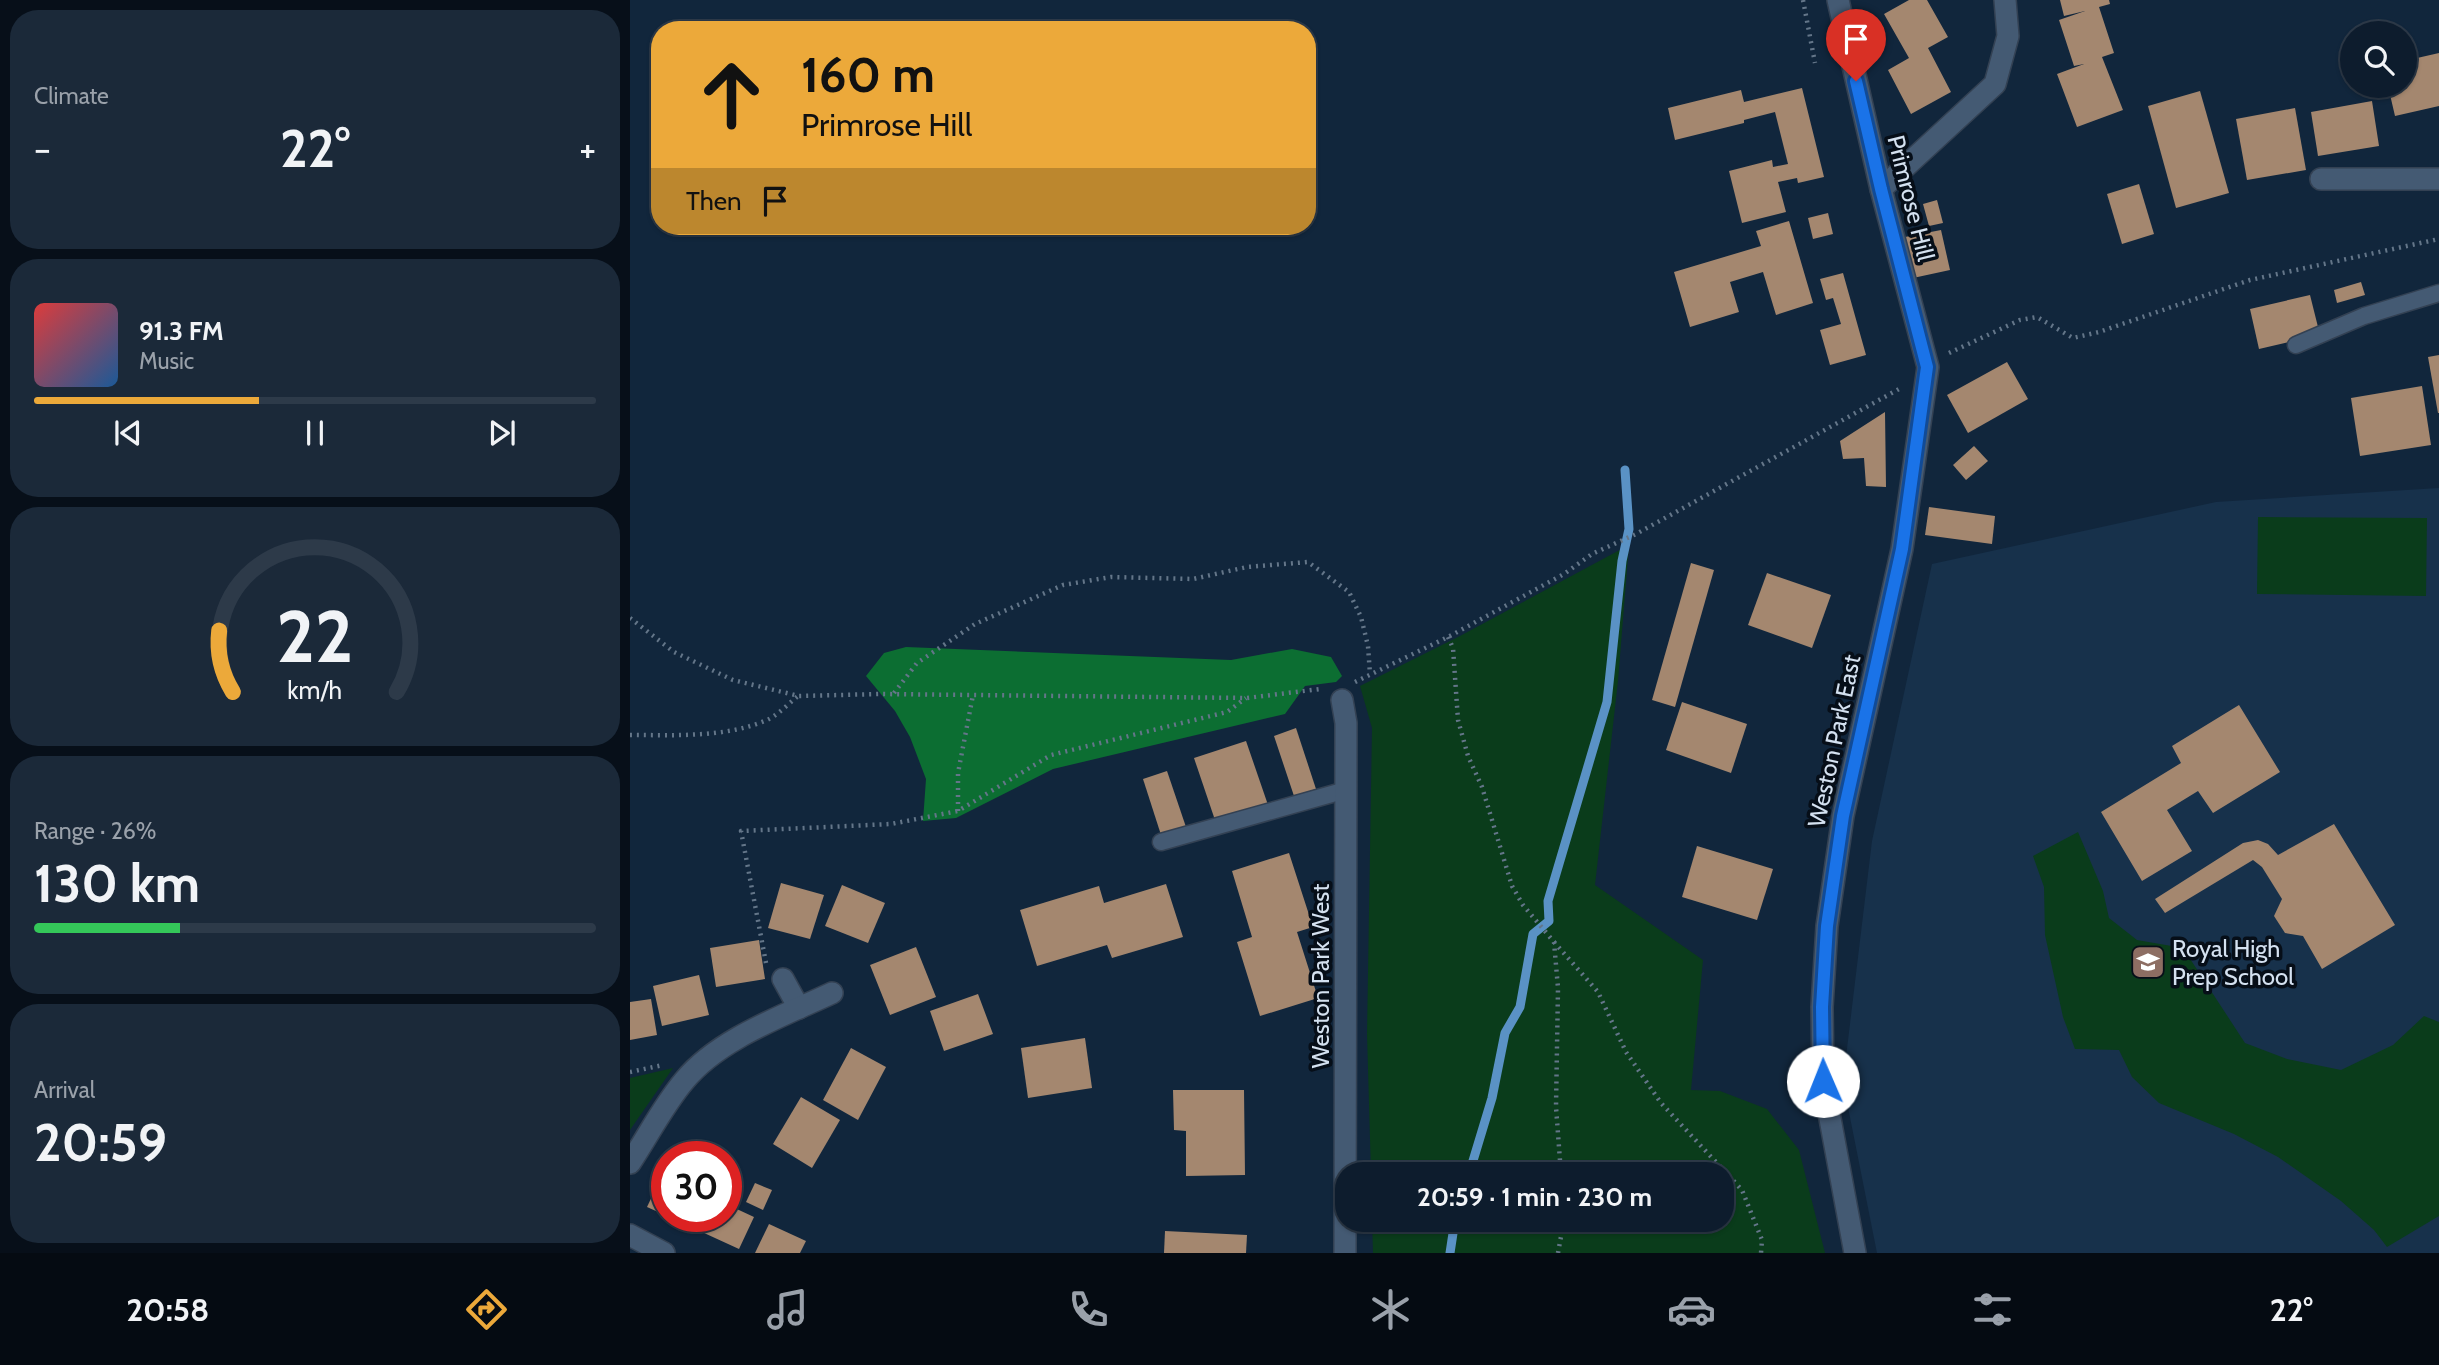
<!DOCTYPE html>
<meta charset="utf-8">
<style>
body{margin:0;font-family:Cabin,sans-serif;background:#1b2939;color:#f1f3f6;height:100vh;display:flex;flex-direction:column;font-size:26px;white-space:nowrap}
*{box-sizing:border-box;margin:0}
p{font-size:23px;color:#9aa1aa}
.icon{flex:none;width:38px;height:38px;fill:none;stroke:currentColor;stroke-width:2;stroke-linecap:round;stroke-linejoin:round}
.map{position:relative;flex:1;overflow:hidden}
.details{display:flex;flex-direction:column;gap:10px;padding:10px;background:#070f19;width:630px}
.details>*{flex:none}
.banner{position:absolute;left:21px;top:21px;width:665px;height:214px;border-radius:28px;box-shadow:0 2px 5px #0004,0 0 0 2px #2d3a49;background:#eca93a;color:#111;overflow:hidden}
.tools{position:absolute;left:1710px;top:21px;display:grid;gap:14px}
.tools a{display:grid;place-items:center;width:77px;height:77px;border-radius:50%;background:#0d1c2d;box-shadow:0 2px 5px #0004,0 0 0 2px #2d3a49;font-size:35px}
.speed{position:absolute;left:21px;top:1141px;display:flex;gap:14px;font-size:35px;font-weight:700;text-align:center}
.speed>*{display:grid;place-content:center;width:91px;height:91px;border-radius:50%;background:#0d1c2d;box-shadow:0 2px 5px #0004,0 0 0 2px #2d3a49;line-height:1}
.speed .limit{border:10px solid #d22;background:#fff;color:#111}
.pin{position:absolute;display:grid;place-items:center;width:60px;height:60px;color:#fff;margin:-72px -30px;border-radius:50% 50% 50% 0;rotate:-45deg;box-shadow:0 0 7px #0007}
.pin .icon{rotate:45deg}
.me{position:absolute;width:77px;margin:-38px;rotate:359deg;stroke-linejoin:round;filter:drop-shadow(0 0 5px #0008)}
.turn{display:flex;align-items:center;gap:24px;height:147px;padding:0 35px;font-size:32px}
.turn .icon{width:91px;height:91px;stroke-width:2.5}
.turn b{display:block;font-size:49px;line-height:60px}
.then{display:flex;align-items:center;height:66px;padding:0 35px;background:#0003;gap:14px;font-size:26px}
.big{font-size:52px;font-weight:800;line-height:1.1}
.details .tile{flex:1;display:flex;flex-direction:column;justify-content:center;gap:10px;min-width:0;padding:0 24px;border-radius:28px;background:#1b2939}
.details .dial{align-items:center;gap:0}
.dial svg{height:182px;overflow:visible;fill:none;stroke:#2d3a49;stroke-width:7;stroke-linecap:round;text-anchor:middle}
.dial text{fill:#f1f3f6;stroke:none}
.song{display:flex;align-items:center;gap:21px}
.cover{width:84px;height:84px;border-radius:10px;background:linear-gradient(135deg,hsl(0 70% 55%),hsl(210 70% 35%))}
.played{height:7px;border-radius:4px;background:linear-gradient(90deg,#eca93a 40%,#2d3a49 40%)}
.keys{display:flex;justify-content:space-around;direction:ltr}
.heat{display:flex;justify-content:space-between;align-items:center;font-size:38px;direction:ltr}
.charge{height:10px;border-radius:5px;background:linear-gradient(90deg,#34c759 26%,#2d3a49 0)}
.trip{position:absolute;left:705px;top:1162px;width:399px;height:70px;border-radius:28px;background:#0d1c2d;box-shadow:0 2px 5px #0004,0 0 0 2px #2d3a49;font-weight:800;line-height:70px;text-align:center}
.tabs{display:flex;height:112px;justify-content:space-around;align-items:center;background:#050b12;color:#9aa1aa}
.tabs .icon{width:49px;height:49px}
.tabs .current{color:#eca93a}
.tabs b{font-size:32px;color:#f1f3f6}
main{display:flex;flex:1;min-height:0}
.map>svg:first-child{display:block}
</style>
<main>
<section class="details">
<div class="tile"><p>Climate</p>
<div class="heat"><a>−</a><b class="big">22°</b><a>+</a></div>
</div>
<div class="tile">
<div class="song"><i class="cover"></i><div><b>91.3 FM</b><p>Music</p></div></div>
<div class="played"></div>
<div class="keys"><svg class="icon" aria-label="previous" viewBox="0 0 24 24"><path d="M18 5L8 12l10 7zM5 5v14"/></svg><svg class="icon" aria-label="pause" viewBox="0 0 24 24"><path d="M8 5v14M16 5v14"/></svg><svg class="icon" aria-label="next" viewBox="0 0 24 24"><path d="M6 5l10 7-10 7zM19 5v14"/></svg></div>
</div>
<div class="tile dial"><svg viewBox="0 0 100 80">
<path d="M14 69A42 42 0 1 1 86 69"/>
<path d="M14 69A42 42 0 0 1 8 42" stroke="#eca93a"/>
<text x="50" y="56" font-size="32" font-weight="700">22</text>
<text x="50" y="72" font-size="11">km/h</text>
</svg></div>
<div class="tile"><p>Range · 26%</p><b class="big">130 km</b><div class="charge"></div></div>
<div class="tile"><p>Arrival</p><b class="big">20:59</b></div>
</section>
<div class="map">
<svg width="1809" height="1253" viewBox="0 0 1809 1253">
<rect width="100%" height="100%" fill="#11263c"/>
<polygon fill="#17314b" points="1809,488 1809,1253 1247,1253 1213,1082 1242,841 1302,564 1586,502"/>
<g fill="#0a3c1b">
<polygon points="1628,517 1797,518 1796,596 1627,594"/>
<polygon points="999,545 988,681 965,885 1073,960 1061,1090 1090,1091 1137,1109 1169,1150 1195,1253 743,1253 742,1220 1092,1220 1092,1174 741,1174 737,1034 742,728 730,686 830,636"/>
<polygon points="1448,832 1473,891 1479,918 1507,940 1553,948 1615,1043 1657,1059 1711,1070 1763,1045 1794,1016 1809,1022 1809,1216 1757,1247 1744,1230 1711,1201 1648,1157 1604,1134 1529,1103 1502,1077 1489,1050 1445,1049 1433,1017 1415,935 1414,887 1403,856"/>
<polygon points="43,1068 0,1130 0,1078"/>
</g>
<polygon fill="#0c6e32" points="276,647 601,660 662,649 701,657 712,676 706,682 675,686 655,714 423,769 326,818 293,821 296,779 280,737 265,711 236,676 254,653"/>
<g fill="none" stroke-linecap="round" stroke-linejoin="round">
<g stroke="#5a92c5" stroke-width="9">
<polyline points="839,1174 862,1098 875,1033 890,1007 903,934 919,921 918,901 977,702 992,561 999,529 995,470"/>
<polyline points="820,1253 825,1220"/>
</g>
</g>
<g fill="#a4876f">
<polygon points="1279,0 1297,0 1318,37 1298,48 1321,92 1281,114 1258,70 1279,58 1254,14"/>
<polygon points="1430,0 1479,0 1480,4 1469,7 1484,53 1472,57 1493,110 1447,127 1427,74 1454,64 1444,66 1429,20 1455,11 1434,16"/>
<polygon points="1809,53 1809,106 1765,116 1758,86 1774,86 1774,61"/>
<polygon points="1172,88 1194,177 1168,183 1167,178 1148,182 1156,212 1112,223 1099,171 1142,160 1143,167 1158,164 1145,112 1114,120 1114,123 1045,140 1038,108 1111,90 1114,102"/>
<polygon points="1570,91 1599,193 1546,208 1518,106"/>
<polygon points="1742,101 1749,146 1688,156 1681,112"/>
<polygon points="1665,108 1676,170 1617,180 1606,119"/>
<polygon points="1509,184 1524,234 1492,244 1477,194"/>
<polygon points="1307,200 1313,223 1299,226 1293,204"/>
<polygon points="1198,213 1203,234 1183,239 1178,218"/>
<polygon points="1159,221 1183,303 1146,315 1133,272 1100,282 1109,312 1060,327 1044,272 1131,246 1126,231"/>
<polygon points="1311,230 1320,270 1283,278 1275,237"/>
<polygon points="1213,273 1236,355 1200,365 1190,330 1211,324 1203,298 1196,300 1190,279"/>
<polygon points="1731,282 1735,295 1707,303 1704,290"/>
<polygon points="1680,295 1690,335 1629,349 1620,309"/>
<polygon points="1809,355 1809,413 1808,413 1798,357"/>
<polygon points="1377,362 1398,399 1338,433 1317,395"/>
<polygon points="1792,386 1801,445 1730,456 1721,398"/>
<polygon points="1255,412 1256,487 1236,486 1234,458 1213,459 1210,441"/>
<polygon points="1344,446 1358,461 1336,480 1323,465"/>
<polygon points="1299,507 1365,516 1362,544 1295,535"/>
<polygon points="1061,563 1084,570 1045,707 1022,700"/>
<polygon points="1137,573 1201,595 1182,648 1118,625"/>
<polygon points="1052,702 1117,724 1101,773 1036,750"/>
<polygon points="1609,705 1650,772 1583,813 1568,791 1537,810 1562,851 1512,881 1471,812 1551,763 1542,746"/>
<polygon points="666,728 686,789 664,796 644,736"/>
<polygon points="616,741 638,805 586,823 564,758"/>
<polygon points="537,771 557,830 532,838 513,779"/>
<polygon points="1704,824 1765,925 1692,969 1673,936 1655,933 1644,916 1652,899 1632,867 1623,860 1535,913 1525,899 1613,843 1628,840 1638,844 1648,855"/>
<polygon points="1067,846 1143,869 1127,920 1052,897"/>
<polygon points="659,853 683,927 667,932 688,998 630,1016 607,942 622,937 602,871"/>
<polygon points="151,883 194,895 180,939 138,928"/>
<polygon points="536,884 553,937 482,958 477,945 407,966 390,910 469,886 474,903"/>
<polygon points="212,885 255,903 238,943 195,926"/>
<polygon points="129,940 135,979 86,987 80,948"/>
<polygon points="286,947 306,997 260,1015 240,965"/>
<polygon points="69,975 79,1015 32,1026 23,986"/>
<polygon points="348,994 363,1034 314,1051 300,1011"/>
<polygon points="21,999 27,1035 0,1040 0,1002"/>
<polygon points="455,1038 462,1088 398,1098 391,1048"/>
<polygon points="221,1048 256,1067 228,1120 193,1100"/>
<polygon points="543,1090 614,1090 615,1175 556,1176 556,1131 544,1130"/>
<polygon points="171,1097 210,1120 182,1168 143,1144"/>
<polygon points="32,1175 37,1177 37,1216 17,1207"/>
<polygon points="125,1183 142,1190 133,1210 116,1202"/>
<polygon points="96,1204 124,1217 109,1249 37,1216 96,1216"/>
<polygon points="139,1224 176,1241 170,1253 125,1253"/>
<polygon points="535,1231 617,1235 616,1253 534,1253"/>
</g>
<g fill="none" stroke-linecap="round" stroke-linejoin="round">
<g stroke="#334153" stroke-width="19">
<g id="service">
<polyline points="1666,345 1734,316 1809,293"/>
<polyline points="531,842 716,790"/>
</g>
</g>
<g stroke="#334153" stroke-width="24">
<g id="minor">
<polyline points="1208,0 1251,189 1298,367 1272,549 1213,816 1197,926 1192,1007 1193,1081 1225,1253"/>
<polyline points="1691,179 1809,179"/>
<polyline points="1251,189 1365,84 1378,36 1375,0"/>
<polyline points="712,700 716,723 715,1253"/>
<polyline points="153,979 169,1008"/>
<path d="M0,1163C18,1136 33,1106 54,1081C88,1039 153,1016 202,993"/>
<polyline points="0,1235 34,1253"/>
</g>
</g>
<g stroke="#647689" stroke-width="4.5" stroke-dasharray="2 5" stroke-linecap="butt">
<polyline points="1173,0 1185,63"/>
<polyline points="1319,353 1390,320 1407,317 1443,338 1469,332 1620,280 1809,239"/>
<polyline points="0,618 44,652 103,680 169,696 250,694 617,698 690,689"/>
<polyline points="818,637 823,648 828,720 838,756 852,787 882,886 893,905 924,942 928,988 926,1107 931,1174"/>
<polyline points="725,682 818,637 934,574 962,554 1006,534 1269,389"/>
<polyline points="264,693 287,663 345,624 433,585 481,577 563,579 617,567 678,562 719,592 731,617 738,646 740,674"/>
<path d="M0,735C45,735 95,738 137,720C148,715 158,704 168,696"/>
<polyline points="328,811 328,773 343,695"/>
<polyline points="924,942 968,992 996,1052 1031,1103 1112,1190 1132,1240 1131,1253"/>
<polyline points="136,963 111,831 261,824 328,811 421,755 597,712 616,698"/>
<polyline points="0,1072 33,1065"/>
<polyline points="928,1253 934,1220"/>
</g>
<use href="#service" stroke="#445a73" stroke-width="16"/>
<use href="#minor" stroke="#445a73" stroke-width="21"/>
</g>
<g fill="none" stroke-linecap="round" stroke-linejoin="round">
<g stroke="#114b97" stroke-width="18">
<polyline id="route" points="1193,1081 1192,1007 1197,926 1213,816 1272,549 1297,367 1251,189 1226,81"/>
</g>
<use href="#route" stroke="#1a73e8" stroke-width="12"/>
</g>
<defs>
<g id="school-square" transform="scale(1.75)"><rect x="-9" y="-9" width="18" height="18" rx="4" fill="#8d6e63" stroke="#060e18"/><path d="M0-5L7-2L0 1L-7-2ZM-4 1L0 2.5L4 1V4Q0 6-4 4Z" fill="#fff"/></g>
</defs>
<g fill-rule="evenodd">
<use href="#school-square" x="1518" y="962"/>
</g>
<g text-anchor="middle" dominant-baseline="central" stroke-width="7" stroke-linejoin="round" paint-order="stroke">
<g font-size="24" fill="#d4e1f0" stroke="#060e18">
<text transform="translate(1281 198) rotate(76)">Primrose Hill</text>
<text transform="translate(1204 741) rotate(-78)">Weston Park East</text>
<text transform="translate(690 976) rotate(-90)">Weston Park West</text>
</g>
<g font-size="24" fill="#d4e1f0" stroke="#060e18" text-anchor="start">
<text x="1542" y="948">Royal High<tspan x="1542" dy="28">Prep School</tspan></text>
</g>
</g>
</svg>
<div class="tools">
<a><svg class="icon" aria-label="search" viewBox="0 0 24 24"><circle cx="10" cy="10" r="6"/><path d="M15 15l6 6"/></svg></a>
</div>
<div class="speed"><div class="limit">30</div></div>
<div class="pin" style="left:1226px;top:81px;background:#d93025"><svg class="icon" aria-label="arrive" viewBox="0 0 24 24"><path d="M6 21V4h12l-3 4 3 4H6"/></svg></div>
<svg class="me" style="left:1193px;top:1081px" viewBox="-20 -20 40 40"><circle r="19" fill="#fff"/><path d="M0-13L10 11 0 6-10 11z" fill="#1a73e8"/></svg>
<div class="trip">20:59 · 1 min · 230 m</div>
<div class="banner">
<div class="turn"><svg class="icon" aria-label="ahead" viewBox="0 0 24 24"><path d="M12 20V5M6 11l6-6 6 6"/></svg><div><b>160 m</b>Primrose Hill</div></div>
<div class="then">Then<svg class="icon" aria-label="arrive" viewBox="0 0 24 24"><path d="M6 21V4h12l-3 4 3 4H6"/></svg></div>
</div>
</div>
</main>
<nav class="tabs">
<b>20:58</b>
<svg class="icon current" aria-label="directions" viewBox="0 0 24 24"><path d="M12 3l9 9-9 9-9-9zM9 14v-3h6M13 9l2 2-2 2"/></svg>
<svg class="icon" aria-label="music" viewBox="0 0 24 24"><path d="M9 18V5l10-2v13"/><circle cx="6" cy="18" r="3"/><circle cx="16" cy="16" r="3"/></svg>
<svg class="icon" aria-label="phone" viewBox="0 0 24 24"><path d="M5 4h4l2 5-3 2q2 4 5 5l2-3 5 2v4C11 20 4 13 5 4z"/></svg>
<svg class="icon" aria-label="climate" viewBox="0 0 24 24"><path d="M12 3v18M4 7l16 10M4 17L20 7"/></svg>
<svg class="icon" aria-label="car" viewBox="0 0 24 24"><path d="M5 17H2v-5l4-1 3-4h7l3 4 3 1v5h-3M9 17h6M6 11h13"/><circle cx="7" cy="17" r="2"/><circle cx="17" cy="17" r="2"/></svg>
<svg class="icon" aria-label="filters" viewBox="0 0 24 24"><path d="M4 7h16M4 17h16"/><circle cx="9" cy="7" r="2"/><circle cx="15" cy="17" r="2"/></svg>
<b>22°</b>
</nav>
